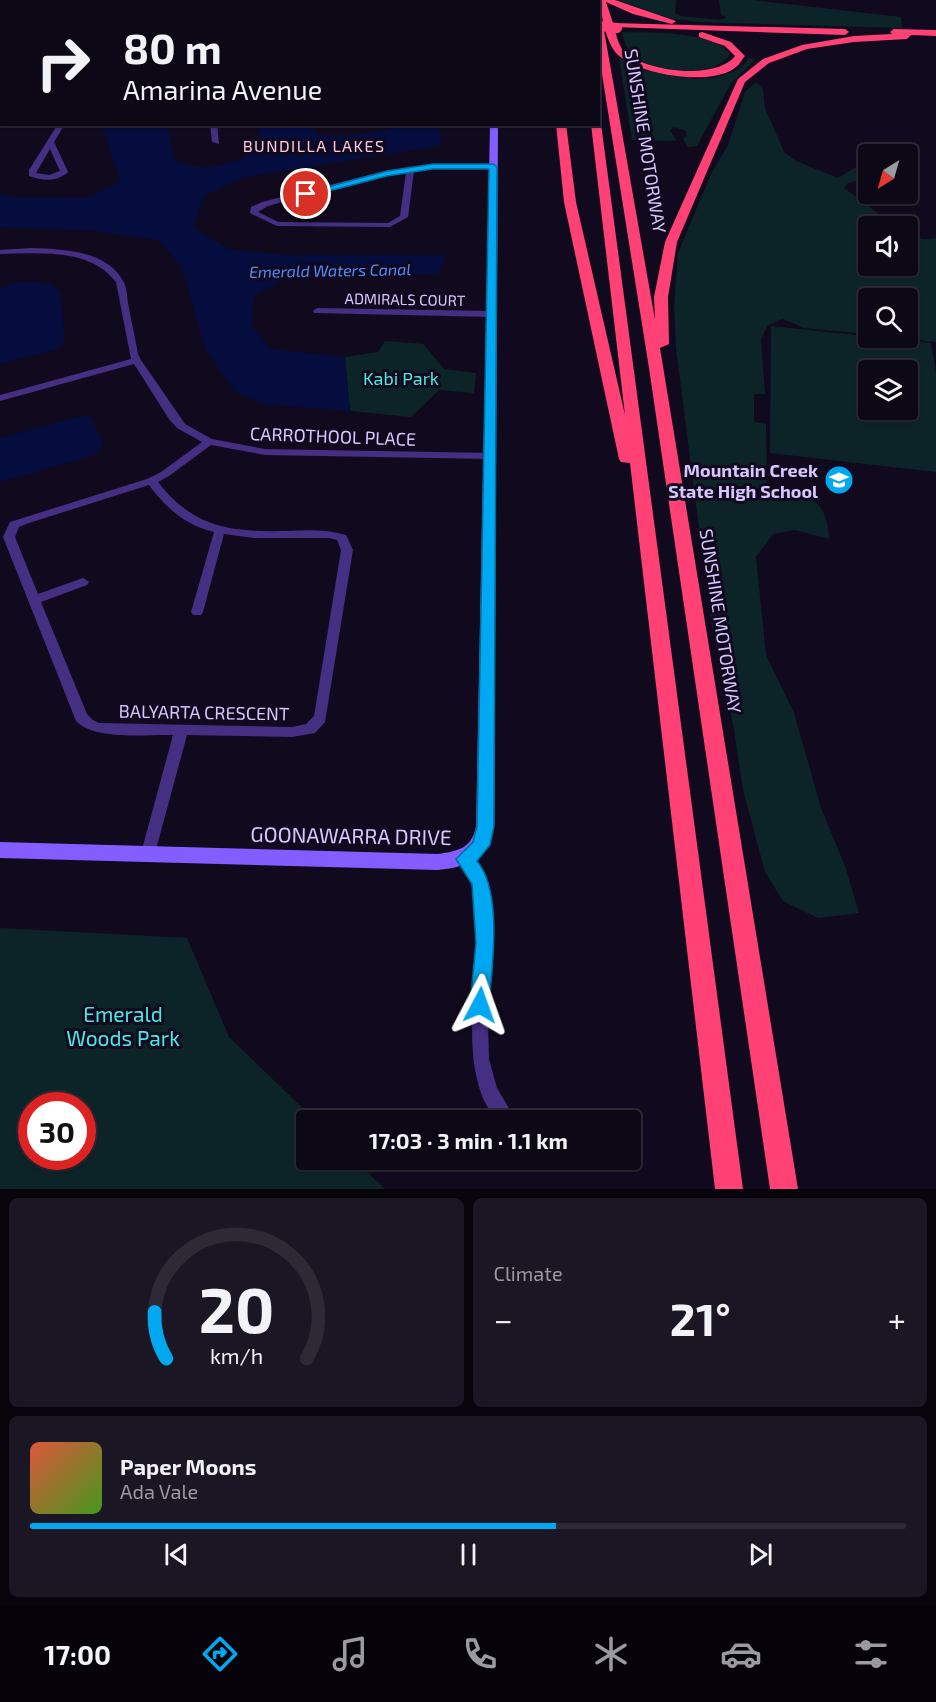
<!DOCTYPE html>
<meta charset="utf-8">
<style>
body{margin:0;font-family:"Exo 2",sans-serif;background:#1b1623;color:#f1f3f6;height:100vh;display:flex;flex-direction:column;font-size:22px;white-space:nowrap}
*{box-sizing:border-box;margin:0}
p{font-size:20px;color:#9a9aa1}
.icon{flex:none;width:33px;height:33px;fill:none;stroke:currentColor;stroke-width:2;stroke-linecap:round;stroke-linejoin:round}
.map{position:relative;height:1189px;overflow:hidden}
.panel{display:flex;flex-direction:column;gap:9px;padding:9px;background:#07040c;flex:1}
.panel>*{flex:none}
.banner{position:absolute;left:0px;top:0px;width:600px;height:126px;box-shadow:0 2px 4px #0004,0 0 0 2px #2d2935;background:#0d0816;color:#f1f3f6;overflow:hidden}
.needle{width:39px;rotate:217deg}
.tools{position:absolute;left:858px;top:144px;display:grid;gap:12px}
.tools a{display:grid;place-items:center;width:60px;height:60px;border-radius:6px;background:#0d0816;box-shadow:0 2px 4px #0004,0 0 0 2px #2d2935;font-size:30px}
.speed{position:absolute;left:18px;top:1092px;display:flex;gap:12px;font-size:30px;font-weight:700;text-align:center}
.speed>*{display:grid;place-content:center;width:78px;height:78px;border-radius:50%;background:#0d0816;box-shadow:0 2px 4px #0004,0 0 0 2px #2d2935;line-height:1}
.speed .limit{border:9px solid #d22;background:#fff;color:#111}
.pin{position:absolute;display:grid;place-items:center;width:51px;height:51px;color:#fff;margin:-26px;border:3px solid #fff;border-radius:50%;box-shadow:0 2px 6px #0007}
.me{position:absolute;width:66px;margin:-33px;rotate:4deg;stroke-linejoin:round;filter:drop-shadow(0 0 4px #0008)}
.turn{display:flex;align-items:center;gap:21px;height:126px;padding:0 24px;font-size:27px}
.turn .icon{width:78px;height:78px;stroke-width:2.5}
.turn b{display:block;font-size:42px;line-height:51px}
.big{font-size:45px;font-weight:700;line-height:1.1}
.panel .tile{flex:1;display:flex;flex-direction:column;justify-content:center;gap:9px;min-width:0;padding:0 21px;border-radius:9px;background:#1b1623}
.panel .dial{align-items:center;gap:0}
.dial svg{height:156px;overflow:visible;fill:none;stroke:#2d2935;stroke-width:7;stroke-linecap:round;text-anchor:middle}
.dial text{fill:#f1f3f6;stroke:none}
.song{display:flex;align-items:center;gap:18px}
.cover{width:72px;height:72px;border-radius:9px;background:linear-gradient(135deg,hsl(10 70% 55%),hsl(100 70% 35%))}
.played{height:6px;border-radius:3px;background:linear-gradient(90deg,#00a8f1 60%,#2d2935 60%)}
.keys{display:flex;justify-content:space-around;direction:ltr}
.heat{display:flex;justify-content:space-between;align-items:center;font-size:33px;direction:ltr}
.panel .tiles{flex:1;display:grid;gap:9px;grid-template-columns:1fr 1fr}
.tile:last-child{grid-column:span 2}
.trip{position:absolute;left:296px;top:1110px;width:345px;height:60px;border-radius:6px;background:#0d0816;box-shadow:0 2px 4px #0004,0 0 0 2px #2d2935;font-weight:700;line-height:60px;text-align:center}
.menu{display:flex;height:96px;justify-content:space-around;align-items:center;background:#050309;color:#9a9aa1}
.menu .icon{width:42px;height:42px}
.menu .current{color:#00a8f1}
.menu b{font-size:27px;color:#f1f3f6}
.map>svg:first-child{display:block}
</style>
<div class="map">
<svg width="936" height="1189" viewBox="0 0 936 1189">
<rect width="100%" height="100%" fill="#110a1e"/>
<g fill="#0c2428" fill-rule="evenodd">
<polygon points="618,0 676,0 675,13 681,16 720,20 726,18 721,14 719,0 752,0 901,17 902,28 698,22 670,18"/>
<path d="M622,32C650,33 711,30 730,54C717,78 653,73 634,56C627,49 624,42 622,32Z"/>
<path d="M749,57L755,60L731,83L697,146L688,147L683,139L687,136L686,131L674,127L670,130L676,140L673,141L632,140L619,58L651,72L687,76L692,79C710,79 741,76 749,57Z"/>
<path d="M756,82L763,89L765,108L784,152L796,161L838,178L868,160V179L848,183L844,188L895,226H868V266H908V235L924,239L936,238V342L900,338H908V298H868V334L804,328L783,319L768,325L761,339L765,394H754V422L766,424L767,492C804,494 827,494 829,539L795,530L773,534L756,557L766,655L794,713L821,808L845,866L859,913L818,918L783,901L765,872L743,790L734,729L711,622L676,348L674,306L678,253L711,174L728,145L745,92Z"/>
<path d="M771,326L931,343L936,372V472L770,453ZM868,370H908V410H868Z"/>
<polygon points="385,341 423,344 444,369 476,373 474,393 439,390 411,417 350,411 345,357 378,352"/>
<path d="M0,928L187,938L229,1037L315,1120H306V1160H355L385,1189H0ZM32,1106H82V1156H32Z"/>
</g>
<g fill="#040d3d">
<path d="M108,125H167L174,159C200,175 237,164 261,149L258,125H311L315,133C356,144 396,121 438,125L442,141L438,146L244,177L204,196L194,227L228,249L285,255H446L438,274L287,278L254,296L251,325L271,349L345,357L350,411L267,405L235,392L205,348L182,268L159,240L92,231L0,227V194L12,197L88,198L120,181L103,129Z"/>
<polygon points="35,281 51,284 60,292 65,342 55,350 0,364 0,288 19,282"/>
<polygon points="85,415 91,418 103,442 97,454 0,482 0,438"/>
</g>
<g fill="none" stroke-linecap="round" stroke-linejoin="round">
<g fill="#442f82" fill-rule="evenodd">
<polygon points="3,0 12,2 5,2"/>
<polygon points="244,0 252,0 242,2"/>
<polygon points="285,0 296,2 287,2"/>
<rect x="0" y="77" width="2" height="4"/>
<path d="M58,124H65L54,142L68,172C57,182 43,181 29,176V170ZM50,149L60,171L49,175L36,173Z"/>
<polygon points="210,124 217,124 219,144 212,142"/>
<path d="M433,164L493,165L497,167L493,169L440,168L414,171L408,217L390,227L277,226L250,213L251,207L262,202L369,175ZM406,172L400,216L388,223L278,222L258,212L268,206L369,179Z"/>
<path d="M31,248C61,249 107,250 123,281C127,287 127,296 128,303C131,320 135,337 138,354L141,360L185,424L212,439L265,449L491,453L496,456L491,459L265,455L211,445L169,476L158,482C194,528 230,532 286,531C307,530 326,529 346,535L353,550L325,722L315,733L292,737L187,735L155,853L153,857L148,859L143,857L141,853L173,735C145,734 96,741 76,721L3,537L10,522L147,479L161,472L202,442L177,428L169,419L134,364L0,401V395L131,359L116,282C90,248 39,253 0,254V250ZM149,485C166,508 185,525 214,532L191,612L193,615H201L203,612L224,534L254,538H329L337,540L341,550L314,716L306,724L292,727L99,723L93,720L87,714L41,602L87,585L89,582L83,578L38,594L15,537L19,527L29,523Z"/>
<polygon points="317,308 492,311 496,314 492,317 314,313 313,311"/>
<path d="M464,853L469,854L486,884L492,914L488,1023L489,1059L497,1088L516,1120H497C491,1112 484,1103 481,1093C458,1026 489,955 472,887C469,877 461,868 457,859L459,854Z"/>
</g>
<path fill="#835dff" fill-rule="evenodd" d="M490,124H498L494,826C488,861 470,866 438,870L0,858V842L438,854C459,851 472,848 476,826Z"/>
<g fill="#e14dff" fill-rule="evenodd">
<polygon points="309,0 308,2 299,2 301,0"/>
<rect x="0" y="101" width="2" height="4"/>
</g>
<g fill="#ff4175" fill-rule="evenodd">
<polygon points="424,0 439,0 441,2 425,2"/>
<polygon points="449,0 463,0 465,2 450,2"/>
<polygon points="562,0 570,0 571,2 563,2"/>
<path d="M597,0H615L676,21L672,24L633,14L606,2L613,23L845,29L849,32L845,35L614,27C616,34 618,43 622,49C641,72 716,81 735,56L725,46L699,37V33L702,32L731,42L745,56C742,59 740,64 736,67C713,87 639,75 618,55C604,41 604,16 597,0Z"/>
<polygon points="598,17 602,19 655,320 654,297 665,242 738,79 763,59 802,45 854,36 892,34 890,32 894,29 936,30 936,36 911,35 907,39 854,42 807,49 769,63 745,82 677,242 668,297 669,344 660,348 798,1189 770,1189 649,368 598,49"/>
<polygon points="598,122 601,124 743,1189 715,1189 630,463 621,462 619,459 564,202 556,124 566,124 576,202 625,415 591,124 598,124"/>
</g>
<polyline stroke="#ff4175" stroke-width="10" points="598,26 617,28"/>
</g>
<path fill="#00a8f1" stroke="#006d9d" stroke-width="1.5" d="M433,164H493L497,167L494,826L490,845L477,861C503,892 492,967 489,1005L486,1012L480,1014L473,1012L470,1005L476,943L472,884L456,859L473,842L477,826L489,169H433L387,176L306,197L301,194L387,171Z"/>
<defs>
<g id="school-disc" transform="scale(1.5)"><circle r="9.5" fill="#00a8f1" stroke="#110a1e"/><path d="M0-5L7-2L0 1L-7-2ZM-4 1L0 2.5L4 1V4Q0 6-4 4Z" fill="#fff"/></g>
</defs>
<g fill-rule="evenodd">
<use href="#school-disc" x="839" y="480"/>
</g>
<g text-anchor="middle" dominant-baseline="central" stroke-width="6" stroke-linejoin="round" paint-order="stroke">
<g font-size="15" fill="#d9c6ff" stroke="#110a1e">
<text transform="translate(405 299) rotate(1)">ADMIRALS COURT</text>
</g>
<g font-size="16" letter-spacing="1.5" fill="#ffc8e0" stroke="#110a1e">
<text x="314" y="145">BUNDILLA LAKES</text>
</g>
<g font-size="16" font-style="italic" fill="#548dff" stroke="#110a1e">
<text transform="translate(330 270) rotate(-1)">Emerald Waters Canal</text>
</g>
<g font-size="18" fill="#d9c6ff" stroke="#110a1e">
<text transform="translate(646 141) rotate(81)">SUNSHINE MOTORWAY</text>
<text transform="translate(333 436) rotate(2)">CARROTHOOL PLACE</text>
<text transform="translate(721 621) rotate(81)">SUNSHINE MOTORWAY</text>
<text transform="translate(204 712) rotate(1)">BALYARTA CRESCENT</text>
</g>
<g font-size="18" fill="#47ebe4" stroke="#110a1e">
<text x="401" y="378">Kabi Park</text>
</g>
<g font-size="18" font-weight="bold" fill="#d9c6ff" stroke="#110a1e" text-anchor="end">
<text x="818" y="470">Mountain Creek<tspan x="818" dy="21">State High School</tspan></text>
</g>
<g font-size="21" fill="#d9c6ff" stroke="#110a1e">
<text transform="translate(351 835) rotate(1)">GOONAWARRA DRIVE</text>
</g>
<g font-size="21" fill="#47ebe4" stroke="#110a1e">
<text x="123" y="1013">Emerald<tspan x="123" dy="24">Woods Park</tspan></text>
</g>
</g>
</svg>
<div class="tools">
<a><svg class="needle" viewBox="-14 -14 28 28"><path d="M0-13l5 13h-10z" fill="#e53935"/><path d="M0 13l5-13h-10z" fill="#9a9aa1"/></svg></a>
<a><svg class="icon" aria-label="sound" viewBox="0 0 24 24"><path d="M4 9h4l5-4v14l-5-4H4zM17 9q2 3 0 6"/></svg></a>
<a><svg class="icon" aria-label="search" viewBox="0 0 24 24"><circle cx="10" cy="10" r="6"/><path d="M15 15l6 6"/></svg></a>
<a><svg class="icon" aria-label="layers" viewBox="0 0 24 24"><path d="M12 4l9 5-9 5-9-5zM3 14l9 5 9-5"/></svg></a>
</div>
<div class="speed"><div class="limit">30</div></div>
<div class="pin" style="left:306px;top:194px;background:#d93025"><svg class="icon" aria-label="arrive" viewBox="0 0 24 24"><path d="M6 21V4h12l-3 4 3 4H6"/></svg></div>
<svg class="me" style="left:480px;top:1005px" viewBox="-20 -20 40 40"><path d="M0-17L14 15 0 8-14 15z" fill="#00a8f1" stroke="#fff" stroke-width="4"/></svg>
<div class="trip">17:03 · 3 min · 1.1 km</div>
<div class="banner">
<div class="turn"><svg class="icon" aria-label="right" viewBox="0 0 24 24"><path d="M7 20v-9h11M14 6l5 5-5 5"/></svg><div><b>80 m</b>Amarina Avenue</div></div>
</div>
</div>
<section class="panel">
<div class="tiles">
<div class="tile dial"><svg viewBox="0 0 100 80">
<path d="M14 69A42 42 0 1 1 86 69"/>
<path d="M14 69A42 42 0 0 1 8 45" stroke="#00a8f1"/>
<text x="50" y="56" font-size="32" font-weight="700">20</text>
<text x="50" y="72" font-size="11">km/h</text>
</svg></div>
<div class="tile"><p>Climate</p>
<div class="heat"><a>−</a><b class="big">21°</b><a>+</a></div>
</div>
<div class="tile">
<div class="song"><i class="cover"></i><div><b>Paper Moons</b><p>Ada Vale</p></div></div>
<div class="played"></div>
<div class="keys"><svg class="icon" aria-label="previous" viewBox="0 0 24 24"><path d="M18 5L8 12l10 7zM5 5v14"/></svg><svg class="icon" aria-label="pause" viewBox="0 0 24 24"><path d="M8 5v14M16 5v14"/></svg><svg class="icon" aria-label="next" viewBox="0 0 24 24"><path d="M6 5l10 7-10 7zM19 5v14"/></svg></div>
</div>
</div>
</section>
<nav class="menu">
<b>17:00</b>
<svg class="icon current" aria-label="directions" viewBox="0 0 24 24"><path d="M12 3l9 9-9 9-9-9zM9 14v-3h6M13 9l2 2-2 2"/></svg>
<svg class="icon" aria-label="music" viewBox="0 0 24 24"><path d="M9 18V5l10-2v13"/><circle cx="6" cy="18" r="3"/><circle cx="16" cy="16" r="3"/></svg>
<svg class="icon" aria-label="phone" viewBox="0 0 24 24"><path d="M5 4h4l2 5-3 2q2 4 5 5l2-3 5 2v4C11 20 4 13 5 4z"/></svg>
<svg class="icon" aria-label="climate" viewBox="0 0 24 24"><path d="M12 3v18M4 7l16 10M4 17L20 7"/></svg>
<svg class="icon" aria-label="car" viewBox="0 0 24 24"><path d="M5 17H2v-5l4-1 3-4h7l3 4 3 1v5h-3M9 17h6M6 11h13"/><circle cx="7" cy="17" r="2"/><circle cx="17" cy="17" r="2"/></svg>
<svg class="icon" aria-label="filters" viewBox="0 0 24 24"><path d="M4 7h16M4 17h16"/><circle cx="9" cy="7" r="2"/><circle cx="15" cy="17" r="2"/></svg>
</nav>
